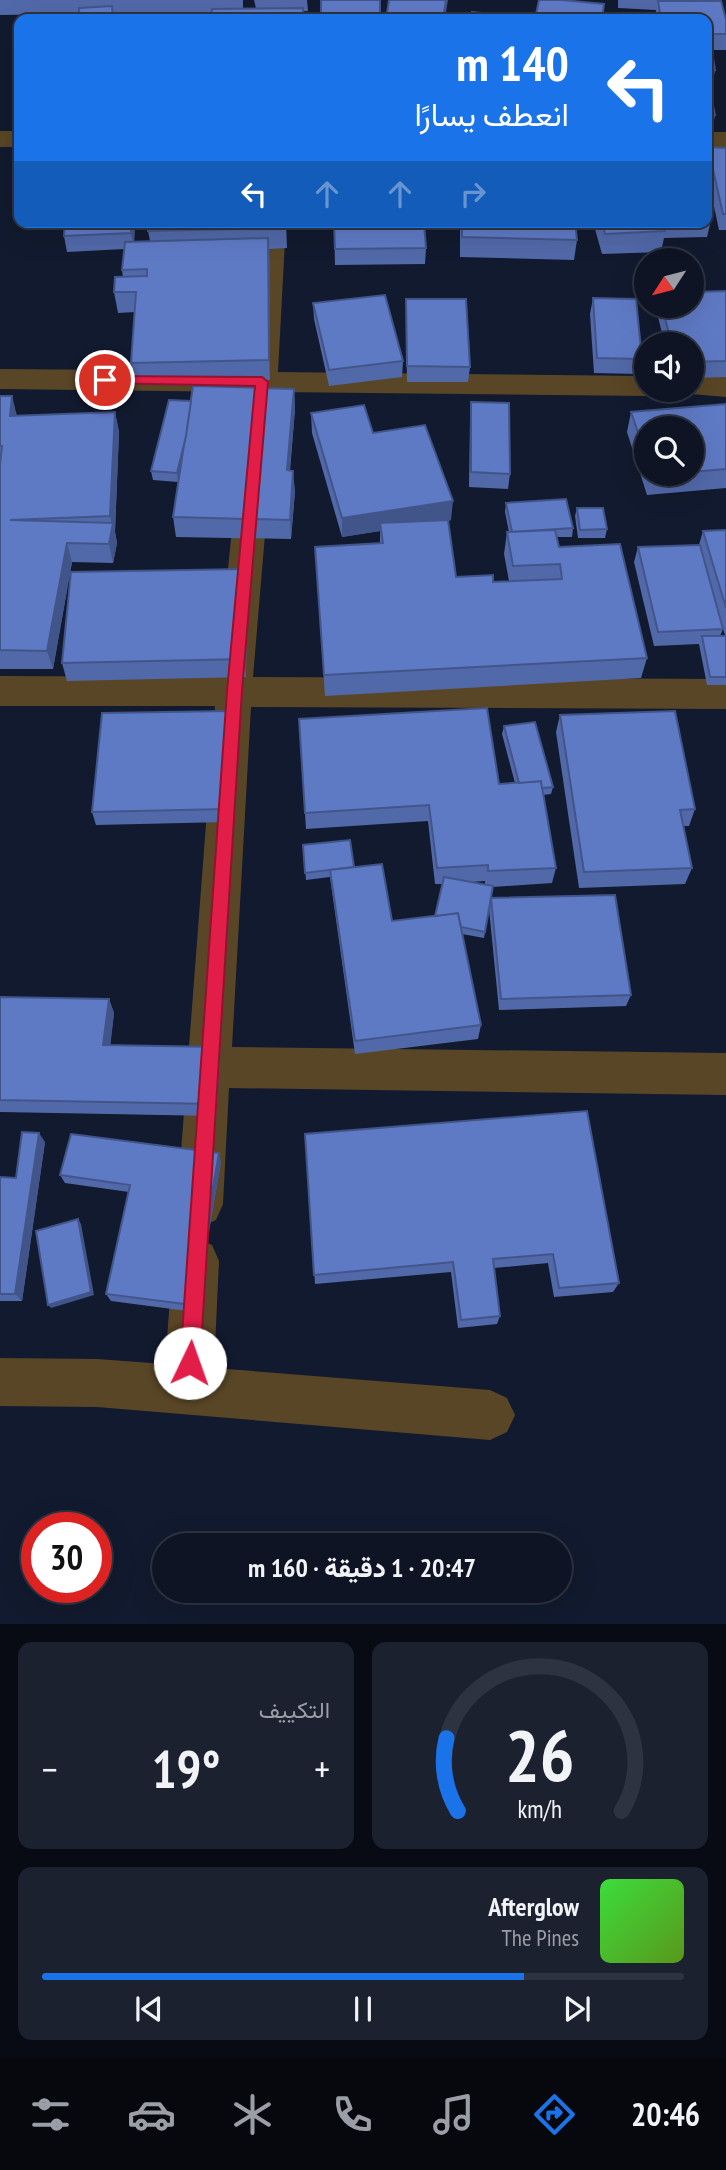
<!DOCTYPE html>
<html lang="ar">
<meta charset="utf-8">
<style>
body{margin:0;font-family:"PT Sans Narrow",Vazirmatn,sans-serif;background:#1c2130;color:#f1f3f6;direction:rtl;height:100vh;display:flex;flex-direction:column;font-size:26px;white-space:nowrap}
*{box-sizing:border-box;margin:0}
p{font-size:23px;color:#9b9ea6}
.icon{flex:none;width:38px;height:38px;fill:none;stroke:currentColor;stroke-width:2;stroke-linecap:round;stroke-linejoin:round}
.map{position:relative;height:1624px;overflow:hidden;direction:ltr}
.sheet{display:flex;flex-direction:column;gap:18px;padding:18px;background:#080b13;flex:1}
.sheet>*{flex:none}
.hud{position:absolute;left:14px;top:14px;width:698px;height:214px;border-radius:14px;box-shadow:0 7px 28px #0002,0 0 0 2px #2e3341;direction:rtl;background:#1a73e8;color:#fff;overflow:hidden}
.needle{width:46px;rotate:234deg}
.fabs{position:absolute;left:634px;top:248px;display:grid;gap:14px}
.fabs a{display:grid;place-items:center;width:70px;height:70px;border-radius:50%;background:#0e1423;box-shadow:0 7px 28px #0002,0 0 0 2px #2e3341;font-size:35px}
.speed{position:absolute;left:21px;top:1512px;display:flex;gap:14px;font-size:35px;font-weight:700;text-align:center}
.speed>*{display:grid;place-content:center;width:91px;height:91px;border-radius:50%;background:#0e1423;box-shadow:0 7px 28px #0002,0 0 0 2px #2e3341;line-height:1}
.speed .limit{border:10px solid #d22;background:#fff;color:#111}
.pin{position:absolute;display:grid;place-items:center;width:60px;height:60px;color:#fff;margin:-30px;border:4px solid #fff;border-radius:50%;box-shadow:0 2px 7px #0007}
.me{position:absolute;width:77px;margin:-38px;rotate:3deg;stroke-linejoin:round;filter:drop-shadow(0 0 5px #0008)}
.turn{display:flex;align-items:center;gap:24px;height:147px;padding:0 28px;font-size:32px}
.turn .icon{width:91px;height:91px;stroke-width:2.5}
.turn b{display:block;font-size:49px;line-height:60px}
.lanes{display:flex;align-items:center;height:66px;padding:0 28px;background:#0003;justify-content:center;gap:35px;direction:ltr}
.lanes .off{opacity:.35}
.big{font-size:52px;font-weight:800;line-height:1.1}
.sheet .widget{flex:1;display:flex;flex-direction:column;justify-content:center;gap:10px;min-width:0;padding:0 24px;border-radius:14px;background:#1c2130}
.sheet .dial{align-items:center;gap:0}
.dial svg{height:182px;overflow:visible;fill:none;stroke:#2e3341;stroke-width:7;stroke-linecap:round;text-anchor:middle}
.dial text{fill:#f1f3f6;stroke:none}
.song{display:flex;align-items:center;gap:21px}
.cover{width:84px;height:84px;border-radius:10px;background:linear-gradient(135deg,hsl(120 70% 55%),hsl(90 70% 35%))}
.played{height:7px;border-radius:4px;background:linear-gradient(90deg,#1a73e8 75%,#2e3341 75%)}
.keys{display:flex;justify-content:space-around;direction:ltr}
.heat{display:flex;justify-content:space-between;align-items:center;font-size:38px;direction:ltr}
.sheet .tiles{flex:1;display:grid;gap:18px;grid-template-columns:1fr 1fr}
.widget:last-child{grid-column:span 2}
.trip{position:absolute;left:152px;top:1533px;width:420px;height:70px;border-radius:35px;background:#0e1423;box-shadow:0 7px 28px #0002,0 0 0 2px #2e3341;font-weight:800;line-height:70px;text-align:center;direction:rtl}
.tab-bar{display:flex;height:112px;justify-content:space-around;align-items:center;background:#06080e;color:#9b9ea6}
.tab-bar .icon{width:49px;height:49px}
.tab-bar .active{color:#1a73e8}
.tab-bar b{font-size:32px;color:#f1f3f6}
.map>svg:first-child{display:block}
</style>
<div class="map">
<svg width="726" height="1624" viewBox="0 0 726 1624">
<rect width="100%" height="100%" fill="#121a2f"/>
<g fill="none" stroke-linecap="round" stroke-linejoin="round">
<g fill="#594626" fill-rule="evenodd">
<rect x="0" y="131" width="19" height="16"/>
<rect x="707" y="132" width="19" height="16"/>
<polygon points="258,222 286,222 278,372 646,376 646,390 659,390 646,396 277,392 253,677 726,679 726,709 251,707 232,1047 726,1053 726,1095 229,1088 223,1204 216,1220 200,1227 184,1220 177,1204 215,706 0,706 0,676 217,677 246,392 0,389 0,369 247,371"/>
<polygon points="691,376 726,377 726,397 680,393 678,390 691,390"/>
<polygon points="196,1238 212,1245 219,1261 214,1368 490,1390 507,1398 515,1415 507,1432 490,1440 97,1407 0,1406 0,1358 97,1359 165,1364 173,1261 180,1245"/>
</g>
</g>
<g fill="#5269a9" fill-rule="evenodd">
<polygon points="0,0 243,0 243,9 256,8 254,0 307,0 308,11 127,15 127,13 113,14 113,19 79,19 79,14 0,15"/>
<rect x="321" y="0" width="59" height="19"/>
<polygon points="618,0 719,0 726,20 726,50 712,50 715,70 712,86 709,86 715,115 712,131 707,131 707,19 655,19 656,10 618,8"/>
<polygon points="708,147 726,148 726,230 719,230 707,174 707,154"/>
<polygon points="707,202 712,216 707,237 664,238 661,252 602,254 593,222 707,222"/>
<polygon points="135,222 134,241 150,241 148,231 149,222 286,222 287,248 269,249 270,380 135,383 131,363 135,312 118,313 114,292 123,277 122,270 124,249 67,252 64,236"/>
<polygon points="334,222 426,248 425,264 335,265"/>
<polygon points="460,222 575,222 577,240 574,260 460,257"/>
<polygon points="726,291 726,377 691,378 691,345 665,345 656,309 656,306 691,306"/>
<polygon points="593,298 642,359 638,374 594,373 590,314"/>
<polygon points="406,299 470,367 468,382 407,382"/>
<polygon points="313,303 403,361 402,377 329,386 314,319"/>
<polygon points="294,389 295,409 290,471 295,491 291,539 176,537 173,517 180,475 178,482 153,480 151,471 191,401"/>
<polygon points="0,396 17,416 115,412 119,432 115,532 117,543 113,563 72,562 53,669 0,669"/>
<polygon points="471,402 510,474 508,489 469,487 470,418"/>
<path d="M726,404V488L647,495L627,432L631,412ZM646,429H691V474H646Z"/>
<polygon points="311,413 373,433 451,520 448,521 456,577 493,582 509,581 504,554 507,532 509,532 505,512 506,503 573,528 572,537 557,537 559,547 647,658 641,678 325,696 315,547 380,543 380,531 342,537 312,433"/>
<polygon points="577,508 607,529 605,538 578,538 575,516"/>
<polygon points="726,530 726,635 725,635 721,623 723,629 720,636 726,636 726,685 707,685 699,644 654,646 634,562 638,547 699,545 703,531"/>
<polygon points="245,569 247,588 246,677 67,681 62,663"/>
<polygon points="560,715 695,809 689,826 683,826 692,868 685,884 579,888 556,732"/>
<path d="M299,719L499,784L515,783L502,734L504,726L553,787L551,794L543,795L556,868L552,883L493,887L491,898L631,995L626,1006L499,1010L489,909L484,938L462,934L481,1025L478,1039L355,1054L330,877L306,880L303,845L354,867L392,921L435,916L442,884H435L428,821L306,829ZM485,881V884L471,882Z"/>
<polygon points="230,725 227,822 96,825 92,812"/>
<polygon points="0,997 109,999 114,1013 110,1045 217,1047 220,1060 216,1116 0,1112"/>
<polygon points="305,1134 619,1283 613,1292 554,1297 548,1263 494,1268 500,1316 497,1324 458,1328 451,1272 315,1284"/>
<polygon points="45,1142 22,1301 0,1301 0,1177 16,1178"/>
<polygon points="221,1162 195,1312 111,1301 106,1294 129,1192 65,1183 60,1175"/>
</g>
<g fill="#42558a">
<polygon points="446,0 448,0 445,19 443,19"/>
<polygon points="131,222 135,222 134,249 131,233"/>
<polygon points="268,238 270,259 270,380 269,360"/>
<polygon points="294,389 295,409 288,490 287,470"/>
<polygon points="12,396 17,416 10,416"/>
<polygon points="194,402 195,410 178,482 177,473"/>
<polygon points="115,412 119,432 115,532 117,543 113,563 109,544 112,525 110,516"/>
<polygon points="293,471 295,491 291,539 290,520"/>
<polygon points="453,501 451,520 381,531 380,523 380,531 342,537 342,518"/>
<polygon points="67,543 72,562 53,669 47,651"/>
<polygon points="245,569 247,588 246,677 244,659"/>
<polygon points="229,711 230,725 227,822 225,809"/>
<polygon points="109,999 114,1013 109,1058 103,1045"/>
<polygon points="217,1047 220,1060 216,1116 213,1104"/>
<polygon points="39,1133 45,1142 22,1301 15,1294"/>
<polygon points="219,1153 221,1162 195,1312 192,1305"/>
<polygon points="78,1219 81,1224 94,1295 51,1308 48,1305"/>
</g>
<g fill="#5f7ac5" stroke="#42558a" stroke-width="2">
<rect x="321" y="0" width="59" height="15"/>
<polygon points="389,0 446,0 443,19 386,19"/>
<polygon points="539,0 562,0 604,4 602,19 535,19"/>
<polygon points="658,1 721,1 726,20 726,34 707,34 707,19 661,19"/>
<polygon points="112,6 113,19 79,19 79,8"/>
<polygon points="303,8 303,19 211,19 212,9"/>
<polygon points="472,12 520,17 519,19 470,19"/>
<polygon points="707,40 710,40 715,70 707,70"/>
<polygon points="707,78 715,115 707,115"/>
<polygon points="708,147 726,148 726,214 723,214"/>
<polygon points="707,202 712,216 707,216"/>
<polygon points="65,222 131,222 131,233 64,236"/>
<polygon points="149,222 286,222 286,228 148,231"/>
<polygon points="334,222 424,222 426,248 335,249"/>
<polygon points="462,222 575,222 577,240 462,237"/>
<polygon points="602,222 662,222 665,231 605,234"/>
<polygon points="268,238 269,360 131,363 136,292 114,292 115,277 147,276 147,269 122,270 125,242"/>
<polygon points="726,291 726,361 691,362 691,345 672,345 662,306 691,306 691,292"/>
<polygon points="385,295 403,361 329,370 313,303"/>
<polygon points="593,298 636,299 642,359 597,358"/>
<polygon points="406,299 466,299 470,367 407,366"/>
<polygon points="193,386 294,389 287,470 293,471 290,520 173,517"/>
<polygon points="0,396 12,396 10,416 115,412 110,516 10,520 113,523 109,544 67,543 47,651 0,650 0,465 2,446 0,446"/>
<polygon points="169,400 191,401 186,436 177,473 151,471"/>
<polygon points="471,402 509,403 510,474 471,472"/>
<polygon points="726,404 726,469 691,472 691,429 646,429 646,456 631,412"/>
<polygon points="364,405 373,433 425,425 453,501 342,518 311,413"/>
<polygon points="566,499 573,528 512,532 506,503"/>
<polygon points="577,508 603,508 607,529 580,530"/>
<polygon points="448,520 456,577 493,575 493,582 562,579 560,564 513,566 507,532 555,530 559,547 620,544 647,658 324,675 315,547 383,543 380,523"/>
<polygon points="726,530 726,608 703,531"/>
<polygon points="700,545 723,629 658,632 638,547"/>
<polygon points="245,569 244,659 62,663 71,572"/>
<polygon points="702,636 726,636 726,677 710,677"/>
<polygon points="487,708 499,784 541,781 556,868 488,871 488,865 437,868 429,805 305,813 299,719"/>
<polygon points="229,711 225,809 92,812 102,713"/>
<polygon points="675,711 695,809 680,810 692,868 584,872 560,715"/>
<polygon points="535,722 553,787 542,788 541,781 519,783 504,726"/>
<polygon points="350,840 354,867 305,873 303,845"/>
<polygon points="382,864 392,921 458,913 481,1025 355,1041 330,870"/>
<polygon points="444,877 493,886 485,932 461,927 458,913 435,916"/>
<polygon points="615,895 631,995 501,999 491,898"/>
<polygon points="0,997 109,999 103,1045 217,1047 213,1104 0,1100"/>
<polygon points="587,1111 619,1283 559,1288 553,1254 493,1259 500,1316 461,1320 453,1262 314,1275 305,1134"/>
<polygon points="22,1132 39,1133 15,1294 0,1294 0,1177 16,1178"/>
<polygon points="71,1134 219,1153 192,1305 106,1294 130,1185 60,1175"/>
<polygon points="78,1219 91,1292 48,1305 36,1231"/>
</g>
<polygon fill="#e11d48" stroke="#92132f" stroke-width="2" points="105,376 262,377 268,382 242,691 200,1363 197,1371 190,1373 182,1371 180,1363 227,691 255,386 100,383 98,380"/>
</svg>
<div class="fabs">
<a><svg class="needle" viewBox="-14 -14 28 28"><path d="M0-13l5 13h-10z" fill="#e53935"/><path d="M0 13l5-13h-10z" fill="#9b9ea6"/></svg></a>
<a><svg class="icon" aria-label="sound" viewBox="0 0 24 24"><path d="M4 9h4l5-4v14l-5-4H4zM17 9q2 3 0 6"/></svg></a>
<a><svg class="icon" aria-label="search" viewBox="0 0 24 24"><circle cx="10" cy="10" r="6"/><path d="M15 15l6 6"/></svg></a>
</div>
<div class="speed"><div class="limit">30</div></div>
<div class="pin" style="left:105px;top:380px;background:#d93025"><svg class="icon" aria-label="arrive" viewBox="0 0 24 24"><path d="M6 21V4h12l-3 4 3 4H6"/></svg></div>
<svg class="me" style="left:190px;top:1363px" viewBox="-20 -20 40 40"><circle r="19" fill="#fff"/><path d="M0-13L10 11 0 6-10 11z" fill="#e11d48"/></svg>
<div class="trip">20:47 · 1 دقيقة · 160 m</div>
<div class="hud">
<div class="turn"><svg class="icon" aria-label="left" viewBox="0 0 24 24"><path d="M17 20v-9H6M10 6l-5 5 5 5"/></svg><div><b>140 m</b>انعطف يسارًا</div></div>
<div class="lanes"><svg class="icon" aria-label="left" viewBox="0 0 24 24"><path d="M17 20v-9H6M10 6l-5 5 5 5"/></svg><svg class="icon off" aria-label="ahead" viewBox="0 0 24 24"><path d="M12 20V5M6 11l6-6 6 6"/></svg><svg class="icon off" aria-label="ahead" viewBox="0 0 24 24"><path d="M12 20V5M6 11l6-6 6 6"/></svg><svg class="icon off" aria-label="right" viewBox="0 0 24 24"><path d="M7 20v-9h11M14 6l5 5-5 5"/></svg></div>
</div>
</div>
<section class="sheet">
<div class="tiles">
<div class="widget dial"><svg viewBox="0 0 100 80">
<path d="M14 69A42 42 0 1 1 86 69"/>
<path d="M14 69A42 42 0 0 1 9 37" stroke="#1a73e8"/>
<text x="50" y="56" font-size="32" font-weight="700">26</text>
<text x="50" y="72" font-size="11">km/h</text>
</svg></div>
<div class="widget"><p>التكييف</p>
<div class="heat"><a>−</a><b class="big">19°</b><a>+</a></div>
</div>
<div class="widget">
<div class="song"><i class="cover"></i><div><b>Afterglow</b><p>The Pines</p></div></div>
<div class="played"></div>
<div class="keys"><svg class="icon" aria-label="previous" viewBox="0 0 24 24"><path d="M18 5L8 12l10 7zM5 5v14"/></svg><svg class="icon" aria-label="pause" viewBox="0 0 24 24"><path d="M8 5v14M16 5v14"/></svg><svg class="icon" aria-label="next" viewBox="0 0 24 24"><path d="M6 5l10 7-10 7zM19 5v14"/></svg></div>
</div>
</div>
</section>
<nav class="tab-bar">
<b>20:46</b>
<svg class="icon active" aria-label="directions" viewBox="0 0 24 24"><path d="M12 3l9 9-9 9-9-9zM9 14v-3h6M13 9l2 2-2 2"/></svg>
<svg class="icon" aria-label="music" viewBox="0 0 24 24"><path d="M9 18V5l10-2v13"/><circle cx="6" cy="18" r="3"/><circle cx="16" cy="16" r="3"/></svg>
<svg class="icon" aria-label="phone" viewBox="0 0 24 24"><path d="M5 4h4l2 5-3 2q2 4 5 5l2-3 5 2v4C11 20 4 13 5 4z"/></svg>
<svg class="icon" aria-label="climate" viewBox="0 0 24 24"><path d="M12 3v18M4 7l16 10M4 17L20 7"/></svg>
<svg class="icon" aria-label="car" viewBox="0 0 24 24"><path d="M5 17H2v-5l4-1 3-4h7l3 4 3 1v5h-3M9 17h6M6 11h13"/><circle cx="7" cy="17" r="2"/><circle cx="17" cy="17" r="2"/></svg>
<svg class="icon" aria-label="filters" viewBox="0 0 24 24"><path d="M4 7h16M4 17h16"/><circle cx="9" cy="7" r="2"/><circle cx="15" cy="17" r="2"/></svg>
</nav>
